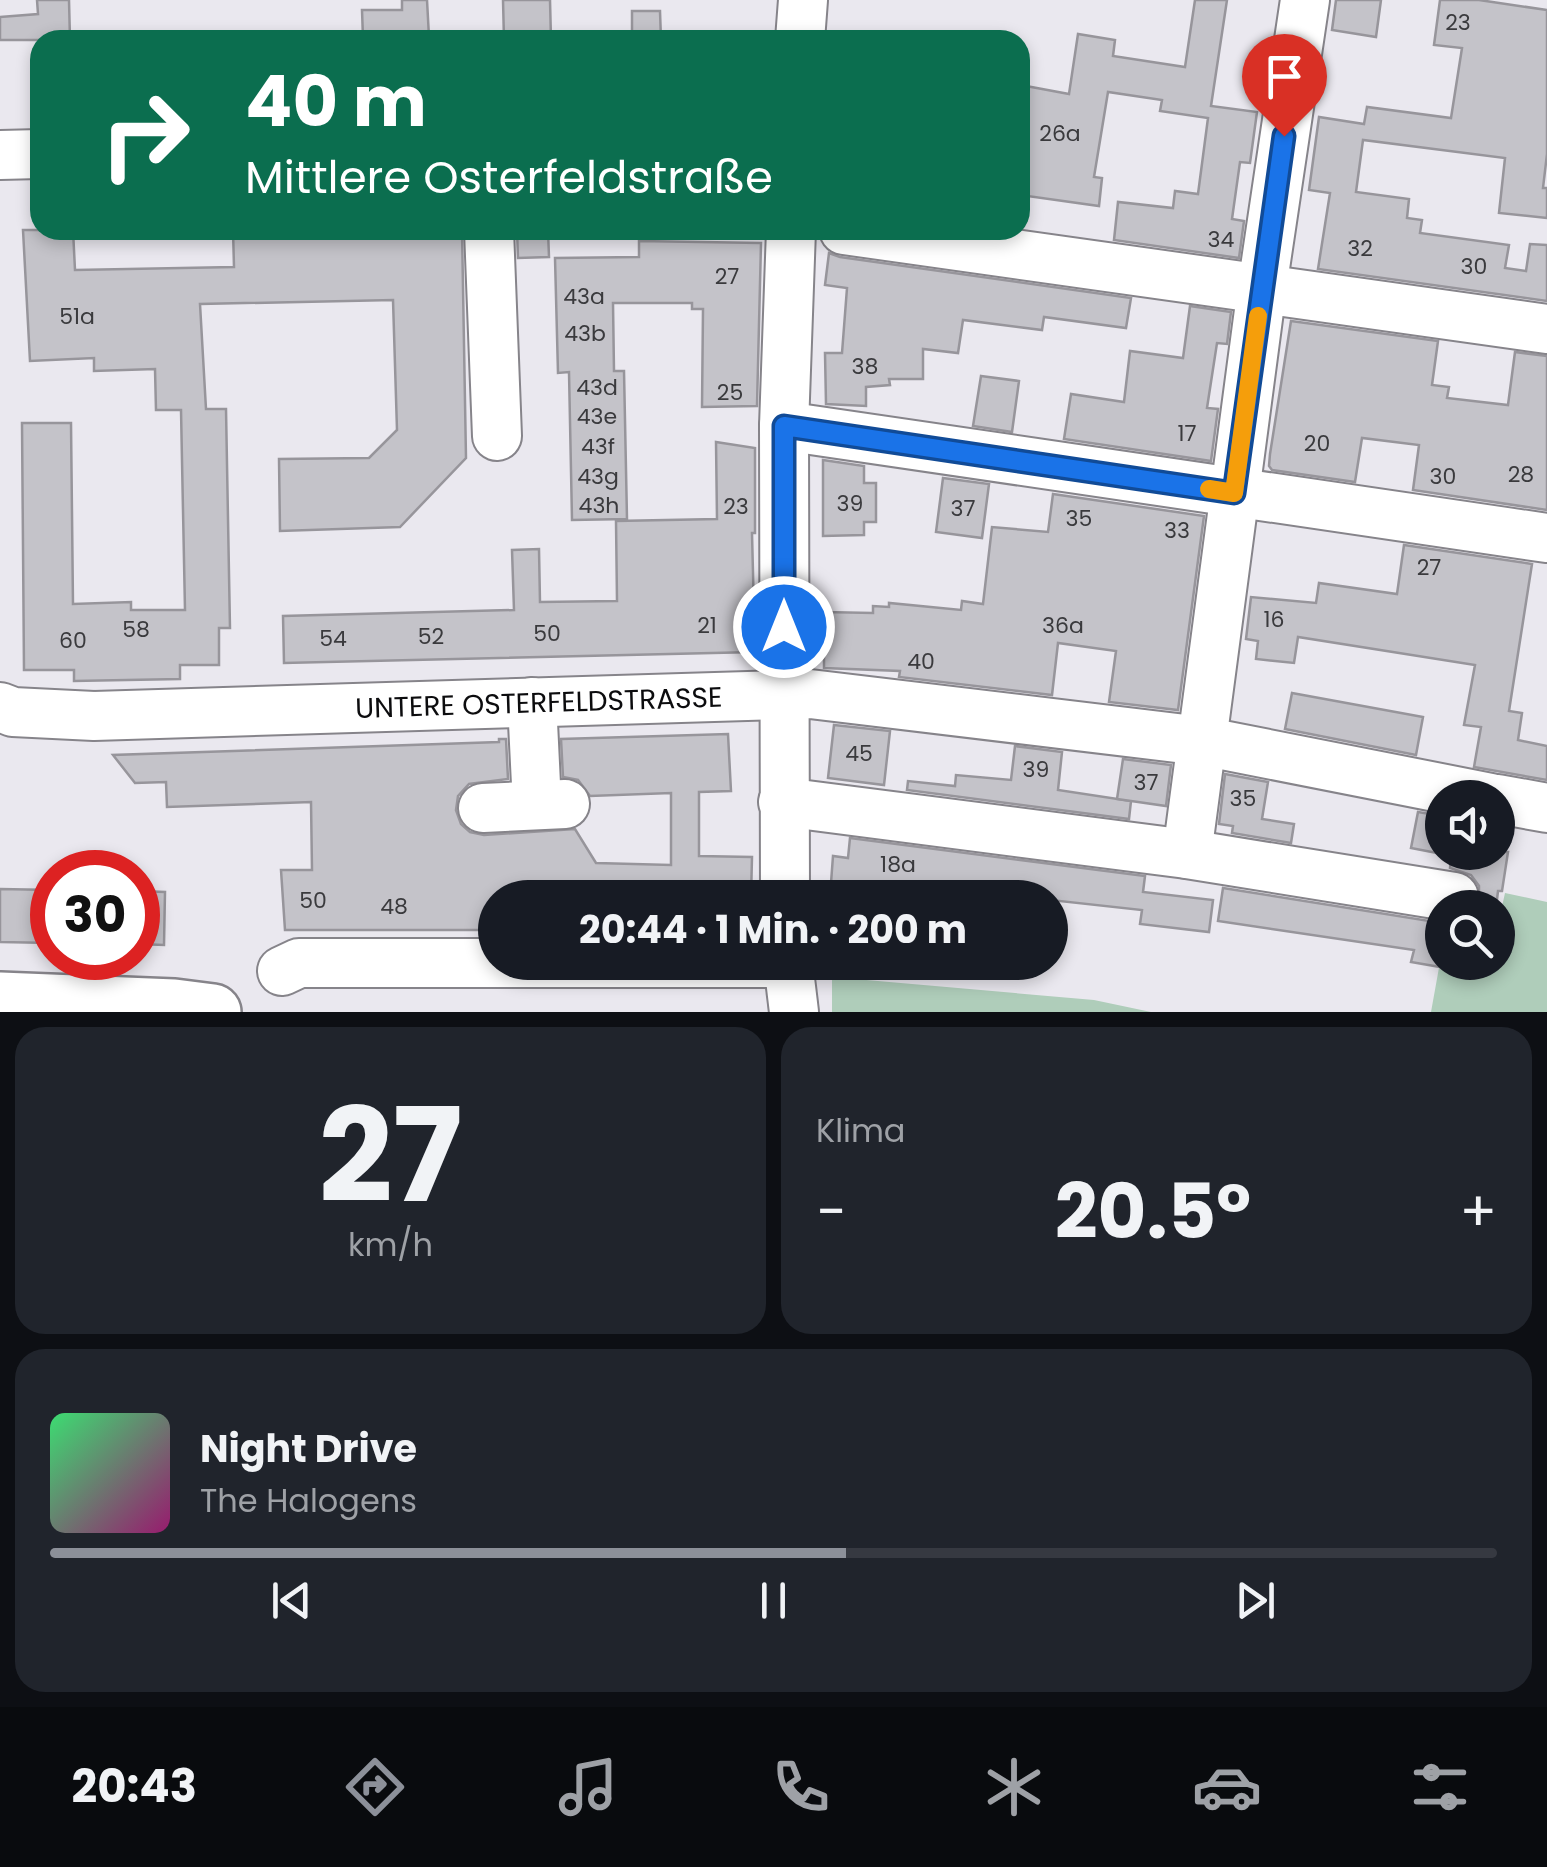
<!DOCTYPE html>
<html lang="de">
<meta charset="utf-8">
<style>
body{margin:0;font-family:Poppins,sans-serif;background:#20242c;color:#f1f3f6;height:100vh;display:flex;flex-direction:column;font-size:38px;white-space:nowrap}
*{box-sizing:border-box;margin:0}
p{font-size:32px;color:#9ea1a6}
.icon{flex:none;width:55px;height:55px;fill:none;stroke:currentColor;stroke-width:2;stroke-linecap:round;stroke-linejoin:round}
.map{position:relative;height:1012px;overflow:hidden}
.drawer{display:flex;flex-direction:column;gap:15px;padding:15px;background:#0d0f14;flex:1}
.drawer>*{flex:none}
.banner{position:absolute;left:30px;top:30px;width:1000px;height:210px;border-radius:30px;box-shadow:0 5px 15px #0003;background:#0b6e4f;color:#fff;overflow:hidden}
.controls{position:absolute;left:1425px;top:780px;display:grid;gap:20px}
.controls a{display:grid;place-items:center;width:90px;height:90px;border-radius:50%;background:#171b24;box-shadow:0 5px 15px #0003;font-size:50px}
.speed{position:absolute;left:30px;top:850px;display:flex;gap:20px;font-size:50px;font-weight:700;text-align:center}
.speed>*{display:grid;place-content:center;width:130px;height:130px;border-radius:50%;background:#171b24;box-shadow:0 5px 15px #0003;line-height:1}
.speed .limit{border:15px solid #d22;background:#fff;color:#111}
.pin{position:absolute;display:grid;place-items:center;width:85px;height:85px;color:#fff;margin:-102px -42px;border-radius:50% 50% 50% 0;rotate:-45deg;box-shadow:0 0 10px #0007}
.pin .icon{rotate:45deg}
.me{position:absolute;width:110px;margin:-55px;rotate:0deg;stroke-linejoin:round;filter:drop-shadow(0 0 8px #0008)}
.turn{display:flex;align-items:center;gap:35px;height:210px;padding:0 50px;font-size:45px}
.turn .icon{width:130px;height:130px;stroke-width:2.5}
.turn b{display:block;font-size:70px;line-height:85px}
.big{font-size:75px;font-weight:700;line-height:1.1}
.drawer .widget{flex:1;display:flex;flex-direction:column;justify-content:center;gap:15px;min-width:0;padding:0 35px;border-radius:30px;background:#20242c}
.drawer .dial{align-items:center;gap:0}
.dial b{font-size:130px;line-height:1}
.song{display:flex;align-items:center;gap:30px}
.cover{width:120px;height:120px;border-radius:15px;background:linear-gradient(135deg,hsl(140 70% 55%),hsl(320 70% 35%))}
.played{height:10px;border-radius:5px;background:linear-gradient(90deg,#8c9099 55%,#363941 55%)}
.keys{display:flex;justify-content:space-around;direction:ltr}
.heat{display:flex;justify-content:space-between;align-items:center;font-size:55px;direction:ltr}
.drawer .tiles{flex:1;display:grid;gap:15px;grid-template-columns:1fr 1fr}
.widget:last-child{grid-column:span 2}
.trip{position:absolute;left:478px;top:880px;width:590px;height:100px;border-radius:50px;background:#171b24;box-shadow:0 5px 15px #0003;font-weight:700;line-height:100px;text-align:center}
.menu{display:flex;height:160px;justify-content:space-around;align-items:center;background:#090b0e;color:#9ea1a6}
.menu .icon{width:70px;height:70px}
.menu .selected{color:#8c9099}
.menu b{font-size:45px;color:#f1f3f6}
.map>svg:first-child{display:block}
</style>
<div class="map">
<svg width="1547" height="1012" viewBox="0 0 1547 1012">
<rect width="100%" height="100%" fill="#eae8ef"/>
<g fill="#afcdba">
<polygon points="1505,893 1547,902 1547,1012 1431,1012 1442,951 1442,962 1498,962 1498,925"/>
<polygon points="832,977 1094,1000 1151,1012 832,1012"/>
</g>
<g fill="#c4c3c9" stroke="#97959b" stroke-width="2.5">
<polygon points="37,0 69,0 70,40 0,40 0,17 38,14"/>
<polygon points="402,0 427,0 429,37 363,38 362,10 402,10"/>
<polygon points="503,0 550,0 551,40 504,40"/>
<polygon points="1195,0 1227,0 1211,106 1257,112 1250,163 1240,162 1232,219 1244,221 1239,258 1114,240 1118,202 1173,208 1175,191 1198,194 1208,118 1160,111 1162,100 1108,92 1094,177 1102,178 1099,206 1020,195 1020,121 1026,86 1069,94 1078,34 1115,40 1113,56 1185,67"/>
<polygon points="1336,0 1381,0 1376,37 1332,30"/>
<polygon points="1440,0 1479,0 1547,10 1547,154 1543,188 1547,188 1547,218 1499,213 1505,158 1363,140 1356,192 1409,199 1407,218 1422,220 1420,233 1509,245 1505,268 1526,271 1530,244 1547,245 1547,301 1318,269 1330,193 1309,190 1319,117 1364,124 1367,107 1451,118 1462,48 1434,45"/>
<polygon points="632,11 660,11 661,40 632,40"/>
<polygon points="23,230 73,230 75,270 234,267 233,230 462,230 466,458 400,527 280,531 279,459 369,458 397,430 393,300 200,304 206,409 226,409 230,628 219,628 219,665 180,665 180,679 74,681 74,670 24,670 22,423 71,423 73,604 131,602 131,610 185,610 181,410 156,410 155,369 94,371 94,358 30,361"/>
<polygon points="517,230 548,230 549,257 518,258"/>
<polygon points="639,241 761,243 757,406 702,407 703,309 692,309 692,303 613,303 614,371 624,371 627,519 572,520 569,372 558,373 555,258 639,257"/>
<polygon points="829,253 840,257 1131,298 1126,328 1044,317 1042,330 963,320 958,353 923,349 923,379 889,379 890,385 866,387 866,406 826,404 825,353 842,353 847,288 825,285"/>
<polygon points="1190,306 1231,312 1227,344 1217,343 1207,408 1218,409 1211,461 1064,439 1071,394 1124,402 1130,351 1183,358"/>
<polygon points="1291,321 1438,341 1432,385 1449,387 1447,398 1508,405 1515,352 1547,356 1547,510 1413,490 1419,445 1362,438 1355,482 1272,470 1269,466 1270,454"/>
<polygon points="981,376 1019,381 1012,432 973,426"/>
<polygon points="716,442 755,448 755,533 752,533 755,652 284,663 283,616 514,610 512,550 539,549 540,602 617,601 616,521 717,519"/>
<polygon points="823,460 864,466 864,483 876,483 876,522 864,522 864,535 823,536"/>
<polygon points="943,478 989,484 982,538 936,532"/>
<polygon points="1053,494 1204,516 1178,710 1109,702 1116,651 1058,643 1052,695 899,677 900,671 824,668 824,612 873,613 873,606 889,607 889,603 961,610 962,601 983,604 992,527 1048,532"/>
<polygon points="1404,545 1532,564 1509,711 1522,713 1518,740 1547,746 1547,780 1474,767 1481,727 1464,725 1475,665 1298,637 1294,663 1256,659 1258,641 1246,639 1251,597 1316,603 1319,583 1397,594"/>
<polygon points="1292,693 1423,717 1416,755 1285,729"/>
<polygon points="834,725 890,731 884,785 828,778"/>
<polygon points="728,734 731,791 699,792 699,856 752,857 751,898 495,898 495,930 285,930 281,870 312,870 311,802 167,807 166,782 135,783 113,755 499,742 499,739 506,739 508,779 469,784 458,796 456,810 461,824 470,832 484,835 575,829 596,863 671,865 671,793 590,796 578,780 563,777 561,739"/>
<polygon points="1015,746 1062,752 1058,790 1131,801 1129,819 907,790 908,781 955,786 956,775 1011,780"/>
<polygon points="1123,759 1171,765 1166,806 1117,799"/>
<polygon points="1225,774 1268,782 1262,819 1294,824 1291,843 1232,833 1233,826 1219,824"/>
<polygon points="1418,812 1442,816 1442,854 1411,848"/>
<polygon points="850,838 1145,876 1143,892 1213,900 1209,932 1140,924 1142,910 1050,900 1050,898 977,898 831,883 833,856 848,858"/>
<polygon points="1452,852 1508,852 1502,891 1498,891 1496,908 1479,908 1479,886 1471,875 1450,868"/>
<polygon points="1223,888 1442,923 1440,967 1411,962 1414,950 1218,921"/>
<polygon points="0,889 52,890 52,943 0,942"/>
<polygon points="138,891 165,892 164,945 138,944"/>
</g>
<g fill="none" stroke-linecap="round" stroke-linejoin="round">
<g stroke="#86848a" stroke-width="52">
<g id="minor">
<polyline points="800,40 803,0"/>
<polyline points="0,155 40,154"/>
<polyline points="489,230 497,436"/>
<polyline points="844,230 1547,329"/>
<polyline points="784,426 1547,538"/>
<polyline points="532,702 537,805"/>
<path id="s1" d="M0,707L13,712L94,716L810,694L1202,741L1491,798"/>
<polyline points="1498,799 1547,808"/>
<polyline points="783,802 1187,854 1454,897"/>
<polyline points="483,808 565,804"/>
<polyline points="1187,854 1262,288 1305,0"/>
<polyline points="785,898 784,426 791,230"/>
<polyline points="788,962 794,1012"/>
<polyline points="282,971 299,963 788,963"/>
</g>
</g>
<g stroke="#86848a" stroke-width="60">
<polyline id="highway" points="0,1000 174,1007 213,1012"/>
</g>
<use href="#minor" stroke="#fff" stroke-width="48"/>
<use href="#highway" stroke="#fff" stroke-width="55"/>
</g>
<g fill="none" stroke-linecap="round" stroke-linejoin="round">
<g stroke="#114b97" stroke-width="25">
<polyline id="route" points="784,627 784,426 1234,493 1284,136"/>
</g>
<use href="#route" stroke="#1a73e8" stroke-width="18"/>
<polyline stroke="#f59e0b" stroke-width="18" points="1209,489 1234,493 1258,316"/>
</g>
<g text-anchor="middle" dominant-baseline="central" stroke-width="9" stroke-linejoin="round" paint-order="stroke">
<g font-size="22" fill="#3a3a3d">
<text x="1458" y="22">23</text>
<text x="1060" y="133">26a</text>
<text x="1221" y="239">34</text>
<text x="1360" y="248">32</text>
<text x="1474" y="266">30</text>
<text x="727" y="276">27</text>
<text x="584" y="296">43a</text>
<text x="77" y="316">51a</text>
<text x="585" y="333">43b</text>
<text x="865" y="366">38</text>
<text x="597" y="387">43d</text>
<text x="730" y="392">25</text>
<text x="597" y="416">43e</text>
<text x="1187" y="433">17</text>
<text x="1317" y="443">20</text>
<text x="598" y="446">43f</text>
<text x="1521" y="474">28</text>
<text x="598" y="476">43g</text>
<text x="1443" y="476">30</text>
<text x="850" y="503">39</text>
<text x="599" y="505">43h</text>
<text x="736" y="506">23</text>
<text x="963" y="508">37</text>
<text x="1079" y="518">35</text>
<text x="1177" y="530">33</text>
<text x="1429" y="567">27</text>
<text x="1274" y="619">16</text>
<text x="707" y="625">21</text>
<text x="1063" y="625">36a</text>
<text x="136" y="629">58</text>
<text x="547" y="633">50</text>
<text x="431" y="636">52</text>
<text x="333" y="638">54</text>
<text x="73" y="640">60</text>
<text x="921" y="661">40</text>
<text x="859" y="753">45</text>
<text x="1036" y="769">39</text>
<text x="1146" y="782">37</text>
<text x="1243" y="798">35</text>
<text x="898" y="864">18a</text>
<text x="313" y="900">50</text>
<text x="394" y="906">48</text>
</g>
<g font-size="28" fill="#0c0c0e" stroke="#fff">
<text stroke="none"><textPath href="#s1" startOffset="540">UNTERE OSTERFELDSTRASSE</textPath></text>
</g>
</g>
</svg>
<div class="controls">
<a><svg class="icon" aria-label="sound" viewBox="0 0 24 24"><path d="M4 9h4l5-4v14l-5-4H4zM17 9q2 3 0 6"/></svg></a>
<a><svg class="icon" aria-label="search" viewBox="0 0 24 24"><circle cx="10" cy="10" r="6"/><path d="M15 15l6 6"/></svg></a>
</div>
<div class="speed"><div class="limit">30</div></div>
<div class="pin" style="left:1284px;top:136px;background:#d93025"><svg class="icon" aria-label="arrive" viewBox="0 0 24 24"><path d="M6 21V4h12l-3 4 3 4H6"/></svg></div>
<svg class="me" style="left:784px;top:627px" viewBox="-20 -20 40 40"><circle r="17" fill="#1a73e8" stroke="#fff" stroke-width="3"/><path d="M0-11L8 9 0 5-8 9z" fill="#fff"/></svg>
<div class="trip">20:44 · 1 Min. · 200 m</div>
<div class="banner">
<div class="turn"><svg class="icon" aria-label="right" viewBox="0 0 24 24"><path d="M7 20v-9h11M14 6l5 5-5 5"/></svg><div><b>40 m</b>Mittlere Osterfeldstraße</div></div>
</div>
</div>
<section class="drawer">
<div class="tiles">
<div class="widget dial"><b>27</b><p>km/h</p></div>
<div class="widget"><p>Klima</p>
<div class="heat"><a>−</a><b class="big">20.5°</b><a>+</a></div>
</div>
<div class="widget">
<div class="song"><i class="cover"></i><div><b>Night Drive</b><p>The Halogens</p></div></div>
<div class="played"></div>
<div class="keys"><svg class="icon" aria-label="previous" viewBox="0 0 24 24"><path d="M18 5L8 12l10 7zM5 5v14"/></svg><svg class="icon" aria-label="pause" viewBox="0 0 24 24"><path d="M8 5v14M16 5v14"/></svg><svg class="icon" aria-label="next" viewBox="0 0 24 24"><path d="M6 5l10 7-10 7zM19 5v14"/></svg></div>
</div>
</div>
</section>
<nav class="menu">
<b>20:43</b>
<svg class="icon selected" aria-label="directions" viewBox="0 0 24 24"><path d="M12 3l9 9-9 9-9-9zM9 14v-3h6M13 9l2 2-2 2"/></svg>
<svg class="icon" aria-label="music" viewBox="0 0 24 24"><path d="M9 18V5l10-2v13"/><circle cx="6" cy="18" r="3"/><circle cx="16" cy="16" r="3"/></svg>
<svg class="icon" aria-label="phone" viewBox="0 0 24 24"><path d="M5 4h4l2 5-3 2q2 4 5 5l2-3 5 2v4C11 20 4 13 5 4z"/></svg>
<svg class="icon" aria-label="climate" viewBox="0 0 24 24"><path d="M12 3v18M4 7l16 10M4 17L20 7"/></svg>
<svg class="icon" aria-label="car" viewBox="0 0 24 24"><path d="M5 17H2v-5l4-1 3-4h7l3 4 3 1v5h-3M9 17h6M6 11h13"/><circle cx="7" cy="17" r="2"/><circle cx="17" cy="17" r="2"/></svg>
<svg class="icon" aria-label="filters" viewBox="0 0 24 24"><path d="M4 7h16M4 17h16"/><circle cx="9" cy="7" r="2"/><circle cx="15" cy="17" r="2"/></svg>
</nav>
